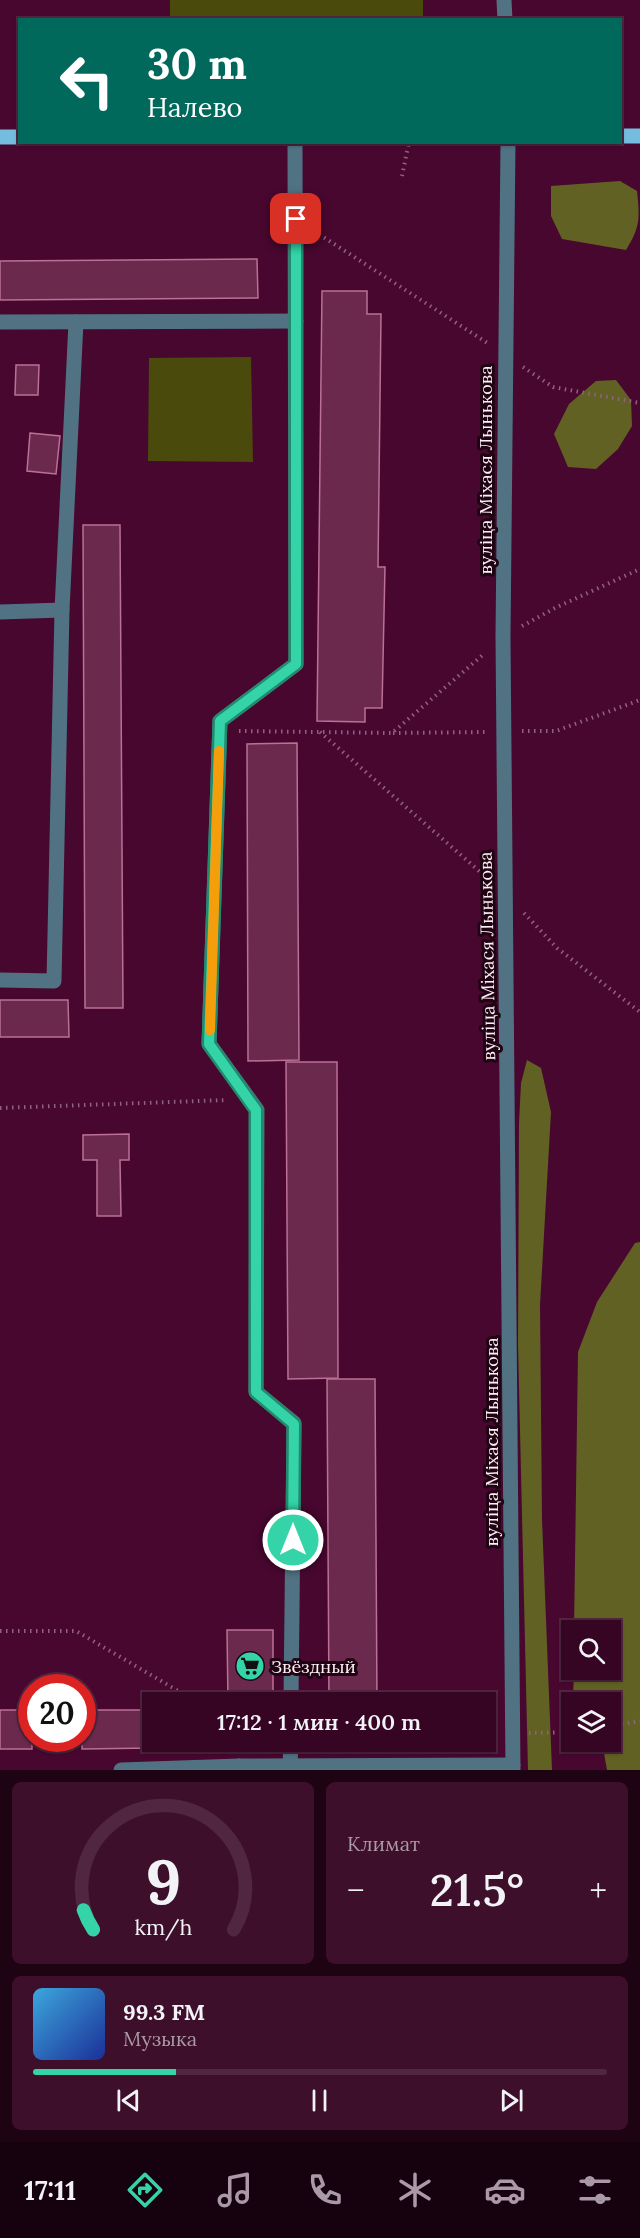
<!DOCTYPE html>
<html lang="ru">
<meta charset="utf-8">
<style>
body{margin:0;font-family:Lora,serif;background:#3d0f2b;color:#f1f3f6;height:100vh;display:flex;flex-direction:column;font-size:22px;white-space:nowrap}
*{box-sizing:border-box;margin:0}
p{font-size:20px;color:#aa99a6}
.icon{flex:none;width:33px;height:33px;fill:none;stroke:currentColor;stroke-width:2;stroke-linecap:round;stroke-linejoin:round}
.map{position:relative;height:1770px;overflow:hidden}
.side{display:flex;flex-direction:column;gap:12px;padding:12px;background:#1e0313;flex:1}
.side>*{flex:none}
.top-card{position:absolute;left:18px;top:18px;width:604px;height:126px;border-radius:0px;box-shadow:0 2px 4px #0004,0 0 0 2px #502641;background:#00695c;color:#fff;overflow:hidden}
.controls{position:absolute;left:561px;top:1620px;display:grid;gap:12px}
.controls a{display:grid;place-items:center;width:60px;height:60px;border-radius:0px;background:#360523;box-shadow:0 2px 4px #0004,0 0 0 2px #502641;font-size:30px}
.speed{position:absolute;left:18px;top:1674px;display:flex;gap:12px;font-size:30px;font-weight:700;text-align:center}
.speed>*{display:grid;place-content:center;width:78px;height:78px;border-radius:50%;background:#360523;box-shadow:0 2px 4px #0004,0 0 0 2px #502641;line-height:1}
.speed .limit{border:9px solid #d22;background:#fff;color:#111}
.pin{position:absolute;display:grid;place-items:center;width:51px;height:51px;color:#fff;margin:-26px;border-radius:12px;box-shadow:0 3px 9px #0006}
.me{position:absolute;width:66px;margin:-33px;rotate:0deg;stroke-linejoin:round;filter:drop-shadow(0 0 4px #0008)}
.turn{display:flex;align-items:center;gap:21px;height:126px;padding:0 30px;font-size:27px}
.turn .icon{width:78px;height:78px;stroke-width:2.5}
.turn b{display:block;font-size:42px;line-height:51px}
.big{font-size:45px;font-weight:600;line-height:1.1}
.side .card{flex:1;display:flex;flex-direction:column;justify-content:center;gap:9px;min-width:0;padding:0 21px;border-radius:9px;background:#3d0f2b}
.side .dial{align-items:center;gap:0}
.dial svg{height:156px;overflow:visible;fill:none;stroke:#502641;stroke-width:7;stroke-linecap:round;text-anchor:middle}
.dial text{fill:#f1f3f6;stroke:none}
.song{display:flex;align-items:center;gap:18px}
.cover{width:72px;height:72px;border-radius:9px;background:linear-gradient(135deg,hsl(200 70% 55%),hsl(230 70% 35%))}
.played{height:6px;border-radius:3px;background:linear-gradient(90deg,#34d4a8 25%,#502641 25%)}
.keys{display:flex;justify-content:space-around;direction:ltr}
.heat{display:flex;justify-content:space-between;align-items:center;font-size:33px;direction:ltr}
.side .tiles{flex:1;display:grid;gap:12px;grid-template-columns:1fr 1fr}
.card:last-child{grid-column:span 2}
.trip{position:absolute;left:142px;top:1692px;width:354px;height:60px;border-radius:0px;background:#360523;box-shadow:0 2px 4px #0004,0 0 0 2px #502641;font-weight:600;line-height:60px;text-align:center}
.tab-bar{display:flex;height:96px;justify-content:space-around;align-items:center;background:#16020e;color:#aa99a6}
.tab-bar .icon{width:42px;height:42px}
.tab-bar .on{color:#34d4a8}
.tab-bar b{font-size:27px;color:#f1f3f6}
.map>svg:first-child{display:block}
</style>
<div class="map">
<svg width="640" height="1770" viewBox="0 0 640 1770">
<rect width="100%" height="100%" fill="#48072f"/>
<g fill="#4a4a0c">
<rect x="170" y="0" width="253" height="19"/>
<polygon points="251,357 253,462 148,461 149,358"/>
</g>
<g fill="#616124">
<path d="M620,181L637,191C640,219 640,227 626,250L562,239L551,216V186Z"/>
<polygon points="616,380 631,400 632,426 618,449 596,469 568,467 554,434 569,404 596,381"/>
<polygon points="527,1060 541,1068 551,1112 540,1305 542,1519 552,1770 528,1770 518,1345 519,1123 521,1083"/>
<polygon points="640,1242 640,1770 607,1770 602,1742 610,1742 610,1702 577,1702 573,1699 574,1670 610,1670 610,1630 574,1630 578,1352 597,1302 635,1243"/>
</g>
<g fill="#6b2a4d" stroke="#ba7195" stroke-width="1.5">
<polygon points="257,259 258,298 0,300 0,261"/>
<polygon points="322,291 367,291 367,314 381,314 378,567 385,567 382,708 365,708 365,722 317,721"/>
<polygon points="16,365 39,365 38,395 15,395"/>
<polygon points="30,433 60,436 56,474 27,471"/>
<polygon points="83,525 120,525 123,1008 85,1008"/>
<polygon points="297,743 299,1060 248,1061 247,744"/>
<polygon points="0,1000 68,1000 69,1037 0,1037"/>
<polygon points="286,1062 337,1062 338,1378 288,1379"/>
<polygon points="129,1134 129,1160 120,1160 121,1216 97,1216 97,1160 83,1160 83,1135"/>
<polygon points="327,1379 375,1379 377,1702 329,1702"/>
<polygon points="227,1630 273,1630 273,1702 228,1702"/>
<rect x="0" y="1710" width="32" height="39"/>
<polygon points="82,1710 153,1710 153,1748 82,1749"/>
</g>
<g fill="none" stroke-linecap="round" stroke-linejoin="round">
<g stroke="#90627d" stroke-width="4" stroke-dasharray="1.5 4.5" stroke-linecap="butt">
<polyline points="402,176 409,142"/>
<polyline points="314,231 489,344"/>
<polyline points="523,367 553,387 640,403"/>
<polyline points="522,626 555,608 640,569"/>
<polyline points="239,731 392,733 484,654"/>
<polyline points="522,731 556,731 640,700"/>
<polyline points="320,732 486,877"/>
<polyline points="393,733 487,732"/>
<polyline points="524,913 557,948 640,1012"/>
<polyline points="0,1108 227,1100"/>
<polyline points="0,1631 76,1631 197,1702"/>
<polyline points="610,1726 640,1721"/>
<polyline points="529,1733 572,1732"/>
</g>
<g stroke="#507282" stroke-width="15">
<polyline points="504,0 505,20"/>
<polyline points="508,142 503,637 513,1770"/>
<polyline points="0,322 296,321"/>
<polyline points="0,612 62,610 76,322"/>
<polyline points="0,980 54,981 62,610"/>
<polyline points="291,1702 294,1423 256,1392 257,1110 209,1044 220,721 296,664 295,142"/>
<polyline points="290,1766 291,1742"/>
<polyline points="121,1770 239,1766"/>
<polyline points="239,1770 239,1766 513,1765"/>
</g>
<g stroke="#74bdde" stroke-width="15">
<polyline points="621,136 640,136"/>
<polyline points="0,137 20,137"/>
</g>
</g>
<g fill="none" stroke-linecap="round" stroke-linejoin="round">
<g stroke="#228a6d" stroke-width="15">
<polyline id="route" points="293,1540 294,1424 256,1392 256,1110 209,1044 220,721 296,664 296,219"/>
</g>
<use href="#route" stroke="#34d4a8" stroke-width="10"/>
<polyline stroke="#f59e0b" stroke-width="10" points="210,1030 219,751"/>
</g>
<defs>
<g id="supermarket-disc" transform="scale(1.5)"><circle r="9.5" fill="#34d4a8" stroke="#1f0513"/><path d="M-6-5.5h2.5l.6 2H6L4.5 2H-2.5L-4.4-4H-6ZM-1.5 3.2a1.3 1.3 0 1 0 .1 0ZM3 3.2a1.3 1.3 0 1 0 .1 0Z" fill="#111"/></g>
</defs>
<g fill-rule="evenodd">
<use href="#supermarket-disc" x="250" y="1666"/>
</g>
<g text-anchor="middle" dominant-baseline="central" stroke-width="6" stroke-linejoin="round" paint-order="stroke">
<g font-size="18" fill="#ffeef5" stroke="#1f0513">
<text transform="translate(485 470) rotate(-90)">вуліца Міхася Лынькова</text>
<text transform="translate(487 956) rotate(-91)">вуліца Міхася Лынькова</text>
<text transform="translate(491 1442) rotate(-90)">вуліца Міхася Лынькова</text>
</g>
<g font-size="18" fill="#ffeef5" stroke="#1f0513" text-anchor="start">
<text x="271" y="1666">Звёздный</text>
</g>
</g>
</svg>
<div class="controls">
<a><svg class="icon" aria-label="search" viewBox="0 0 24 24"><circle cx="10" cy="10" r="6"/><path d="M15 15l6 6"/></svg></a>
<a><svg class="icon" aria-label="layers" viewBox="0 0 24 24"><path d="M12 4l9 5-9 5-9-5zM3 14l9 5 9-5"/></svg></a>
</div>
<div class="speed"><div class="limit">20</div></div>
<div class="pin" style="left:296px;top:219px;background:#d93025"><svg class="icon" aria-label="arrive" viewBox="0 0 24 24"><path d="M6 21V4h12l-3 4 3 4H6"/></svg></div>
<svg class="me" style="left:293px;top:1540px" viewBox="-20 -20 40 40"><circle r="17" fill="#34d4a8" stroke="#fff" stroke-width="3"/><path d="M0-11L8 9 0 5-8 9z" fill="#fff"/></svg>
<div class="trip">17:12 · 1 мин · 400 m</div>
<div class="top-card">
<div class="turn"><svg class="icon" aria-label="left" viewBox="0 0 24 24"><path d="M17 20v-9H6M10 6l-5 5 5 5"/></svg><div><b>30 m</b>Налево</div></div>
</div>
</div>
<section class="side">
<div class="tiles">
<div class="card dial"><svg viewBox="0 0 100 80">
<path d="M14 69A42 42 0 1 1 86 69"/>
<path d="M14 69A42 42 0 0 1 9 59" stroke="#34d4a8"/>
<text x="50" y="56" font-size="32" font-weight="700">9</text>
<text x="50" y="72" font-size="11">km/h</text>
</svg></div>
<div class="card"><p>Климат</p>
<div class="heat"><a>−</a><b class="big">21.5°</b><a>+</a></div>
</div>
<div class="card">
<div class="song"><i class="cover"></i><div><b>99.3 FM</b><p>Музыка</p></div></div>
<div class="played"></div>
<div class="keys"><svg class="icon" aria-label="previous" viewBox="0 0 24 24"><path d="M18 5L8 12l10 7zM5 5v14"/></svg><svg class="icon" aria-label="pause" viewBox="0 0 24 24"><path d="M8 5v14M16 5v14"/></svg><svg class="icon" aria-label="next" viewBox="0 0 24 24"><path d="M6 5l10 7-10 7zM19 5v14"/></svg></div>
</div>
</div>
</section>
<nav class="tab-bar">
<b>17:11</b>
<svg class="icon on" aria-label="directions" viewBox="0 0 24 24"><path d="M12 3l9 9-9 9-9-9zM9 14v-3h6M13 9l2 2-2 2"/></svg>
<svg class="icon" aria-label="music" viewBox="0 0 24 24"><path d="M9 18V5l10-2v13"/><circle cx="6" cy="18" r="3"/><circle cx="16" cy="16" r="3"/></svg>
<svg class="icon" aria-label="phone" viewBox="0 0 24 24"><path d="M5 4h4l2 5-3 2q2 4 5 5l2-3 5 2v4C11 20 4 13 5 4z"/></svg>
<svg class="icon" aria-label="climate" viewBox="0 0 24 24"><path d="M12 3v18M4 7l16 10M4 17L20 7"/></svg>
<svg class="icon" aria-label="car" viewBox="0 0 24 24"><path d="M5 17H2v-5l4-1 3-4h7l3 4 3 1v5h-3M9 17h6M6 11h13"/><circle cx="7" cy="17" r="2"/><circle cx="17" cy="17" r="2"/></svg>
<svg class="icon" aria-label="filters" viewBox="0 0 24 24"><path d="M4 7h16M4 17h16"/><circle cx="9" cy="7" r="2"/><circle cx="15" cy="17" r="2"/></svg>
</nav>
